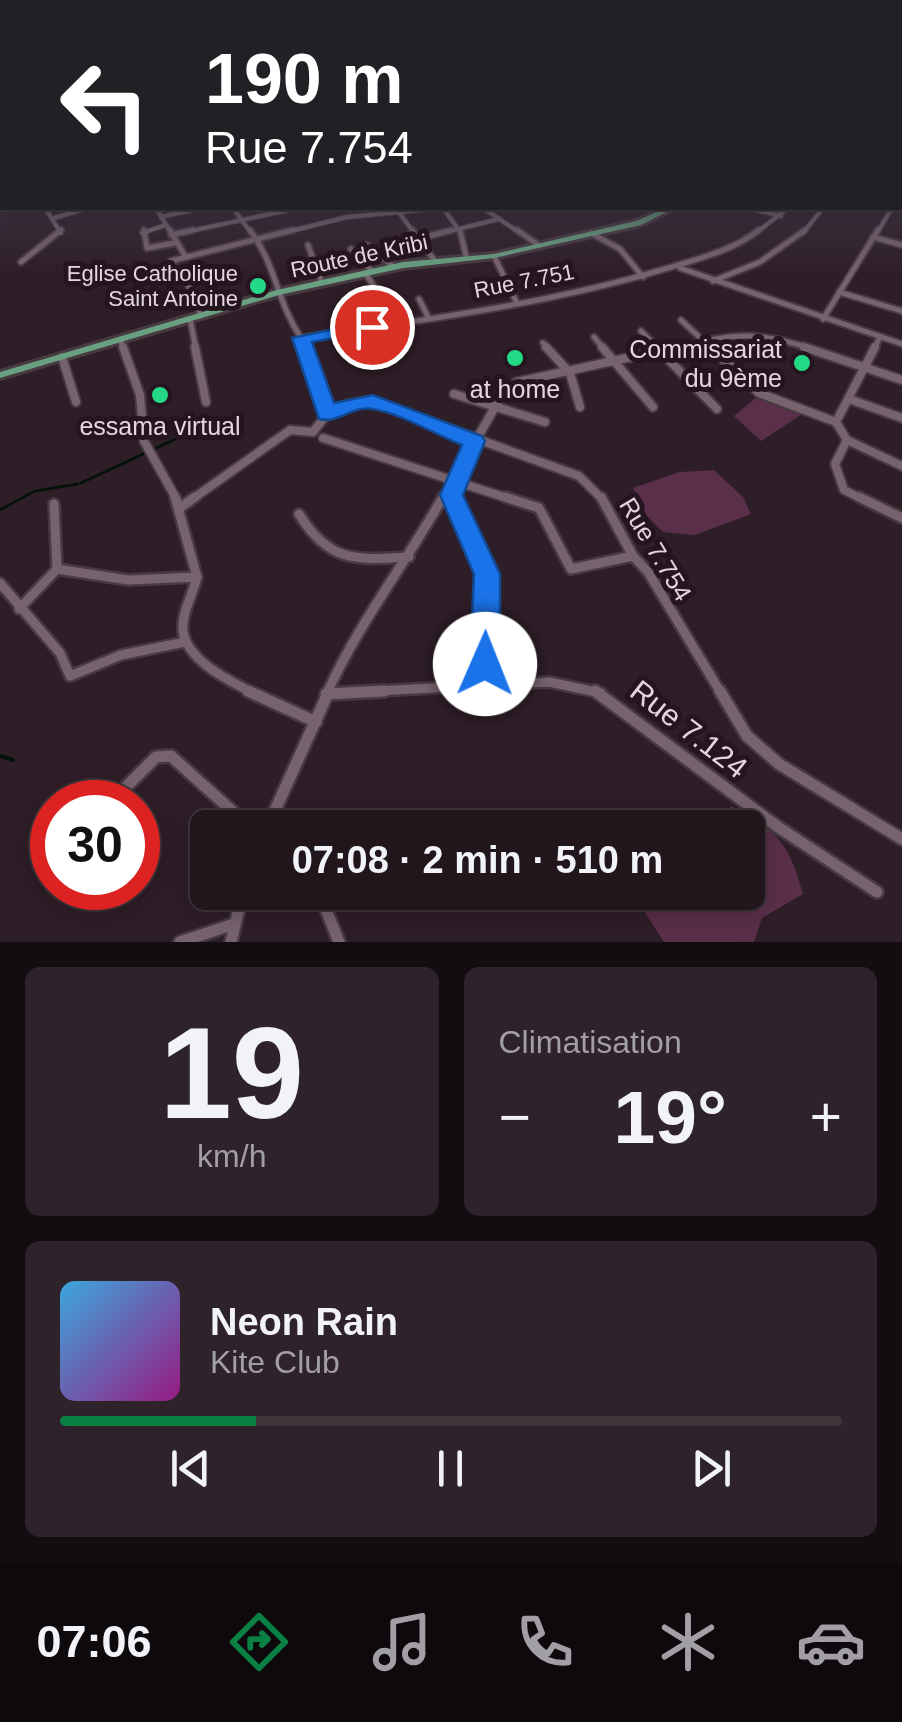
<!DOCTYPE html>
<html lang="fr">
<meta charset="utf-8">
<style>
body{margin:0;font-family:Arial,sans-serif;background:#2e232a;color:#f1f3f6;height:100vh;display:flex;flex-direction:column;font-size:38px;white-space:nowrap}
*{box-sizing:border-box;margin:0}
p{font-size:32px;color:#a29fa4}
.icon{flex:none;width:55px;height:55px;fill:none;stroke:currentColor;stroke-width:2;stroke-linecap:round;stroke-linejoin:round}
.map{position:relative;height:942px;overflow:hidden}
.side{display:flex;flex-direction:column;gap:25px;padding:25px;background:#130c10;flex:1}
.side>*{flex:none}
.banner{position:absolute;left:0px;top:0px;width:902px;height:210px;box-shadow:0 5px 25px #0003,0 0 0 2px #3f353b;background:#202124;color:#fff;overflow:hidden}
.speed{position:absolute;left:30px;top:780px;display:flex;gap:20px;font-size:50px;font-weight:700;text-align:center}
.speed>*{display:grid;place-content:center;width:130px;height:130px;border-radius:50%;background:#22161d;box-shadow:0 5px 25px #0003,0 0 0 2px #3f353b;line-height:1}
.speed .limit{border:15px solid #d22;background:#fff;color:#111}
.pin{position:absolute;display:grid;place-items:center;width:85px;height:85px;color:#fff;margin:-42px;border:5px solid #fff;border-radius:50%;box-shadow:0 2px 10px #0007}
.me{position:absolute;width:110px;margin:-55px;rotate:1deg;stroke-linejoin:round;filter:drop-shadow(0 0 8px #0008)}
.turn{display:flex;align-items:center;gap:35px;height:210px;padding:0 40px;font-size:45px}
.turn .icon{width:130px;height:130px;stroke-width:2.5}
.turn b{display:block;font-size:70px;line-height:85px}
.big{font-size:75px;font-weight:800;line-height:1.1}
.side .tile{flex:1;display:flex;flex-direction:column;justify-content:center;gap:15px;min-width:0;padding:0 35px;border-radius:15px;background:#2e232a}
.side .dial{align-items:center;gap:0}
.dial b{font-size:130px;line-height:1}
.song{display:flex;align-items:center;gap:30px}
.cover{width:120px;height:120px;border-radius:15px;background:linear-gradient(135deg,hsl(200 70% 55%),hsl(310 70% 35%))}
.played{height:10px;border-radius:5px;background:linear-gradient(90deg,#0b8043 25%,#3f353b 25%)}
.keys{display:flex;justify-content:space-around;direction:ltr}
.heat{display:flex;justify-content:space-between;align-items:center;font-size:55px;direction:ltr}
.side .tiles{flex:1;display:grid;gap:25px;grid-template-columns:1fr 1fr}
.tile:last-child{grid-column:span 2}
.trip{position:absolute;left:190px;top:810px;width:575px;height:100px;border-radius:15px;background:#22161d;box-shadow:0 5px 25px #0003,0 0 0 2px #3f353b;font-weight:800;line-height:100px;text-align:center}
.tabs{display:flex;height:160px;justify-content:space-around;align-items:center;background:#0e090c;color:#a29fa4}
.tabs .icon{width:70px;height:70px}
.tabs .on{color:#0b8043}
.tabs b{font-size:45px;color:#f1f3f6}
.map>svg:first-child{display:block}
</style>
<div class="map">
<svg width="902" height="942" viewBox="0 0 902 942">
<rect width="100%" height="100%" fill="#2e1e27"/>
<g fill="#5a2f49">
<polygon points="758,396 802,412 801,415 761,441 734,416"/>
<polygon points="714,470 743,497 751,514 695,535 663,532 647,516 633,488 680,472"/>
<path d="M731,806C778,831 789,843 803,894L762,918L754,942H664L637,900L640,893L748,892V828L718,827Z"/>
</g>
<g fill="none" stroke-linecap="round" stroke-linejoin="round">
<g stroke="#021208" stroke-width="2.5">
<polyline points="81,483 212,422"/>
<polyline points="0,510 35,491 78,484"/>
</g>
<polyline stroke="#021208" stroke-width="4" points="0,756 13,760"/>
<g stroke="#473a41" stroke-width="6">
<g id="street-far4">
<polyline points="2,171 2,184"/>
<polyline points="45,208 61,233"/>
<polyline points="156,208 171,233"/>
<polyline points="233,208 251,233"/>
<polyline points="443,208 461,233"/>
<polyline points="483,208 520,233"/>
<polyline points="747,208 781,216"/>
<polyline points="398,211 414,233"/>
<polyline points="161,217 201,208"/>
<polyline points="54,218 88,208"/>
<polyline points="142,233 166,225"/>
<polyline points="181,233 298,208"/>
<polyline points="283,233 347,217 444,208"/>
<polyline points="442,233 499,219"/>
<polyline points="756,233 788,208"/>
<polyline points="803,233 823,208"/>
<polyline points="877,233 892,208"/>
</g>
</g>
<g stroke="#473a41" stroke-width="9">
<g id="street-far3">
<polyline points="144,230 147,248 175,243"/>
<polyline points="170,230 185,256"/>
<path d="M250,230C277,267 276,300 301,338C424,320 549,304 668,268C698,259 734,250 759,230"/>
<polyline points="412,230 435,261"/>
<polyline points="460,230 466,256"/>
<polyline points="517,230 537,244"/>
<polyline points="591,233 620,249 643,277"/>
<polyline points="171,235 193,230"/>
<polyline points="873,237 902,245"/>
<polyline points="421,238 452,230"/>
<polyline points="308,245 322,283"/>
<polyline points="367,245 394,267"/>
<polyline points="351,249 372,271"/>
<polyline points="494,256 516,301"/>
<polyline points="21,262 61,230"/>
<polyline points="680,268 902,344"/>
<polyline points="365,273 398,322"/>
<polyline points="713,281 760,262 805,230"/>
<polyline points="839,292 902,311"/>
<polyline points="419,299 428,317"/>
<polyline points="201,316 188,284 171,261 293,230"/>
<polyline points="190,319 196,349"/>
<polyline points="823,319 878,230"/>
<polyline points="681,320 712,349"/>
<polyline points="641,331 659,349"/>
<polyline points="594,337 604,349"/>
<polyline points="301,338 307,349"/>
<polyline points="120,339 124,349"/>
<polyline points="543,343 549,349"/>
<path d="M666,349C728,336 749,328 812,349"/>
<polyline points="874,349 880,337"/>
</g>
</g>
<g stroke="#473a41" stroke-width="12">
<g id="street-far2">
<polyline points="123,347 140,395 144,441 177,500"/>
<polyline points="195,347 206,402"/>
<polyline points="306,347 327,414 349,404 373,401 579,476 603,500"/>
<polyline points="546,347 570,373 580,407"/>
<polyline points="602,347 653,407"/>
<polyline points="656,347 717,409"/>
<polyline points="710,347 759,393 836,422"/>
<polyline points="804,347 902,380"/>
<polyline points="875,347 836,422 847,440 902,466"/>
<polyline points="62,357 76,402"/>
<polyline points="454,394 545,422"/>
<polyline points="849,399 902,418"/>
<polyline points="323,438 513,500"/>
<polyline points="847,440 835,464 844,490 864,500"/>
<polyline points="453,486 454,500"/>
<polyline points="191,500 290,430 313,432 327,414"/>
<polyline points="442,500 503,393 517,382 677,347"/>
</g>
</g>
<g stroke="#473a41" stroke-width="14">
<g id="street-far1">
<polyline points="175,497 197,577"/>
<polyline points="453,497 481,553 488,580 485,687"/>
<polyline points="505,497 539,508 571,569 633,556"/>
<polyline points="601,497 633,556 648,572 721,693"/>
<polyline points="859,497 902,518"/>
<polyline points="54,504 57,569"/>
<polyline points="181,507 195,497"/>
<path d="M299,514C329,563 356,560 409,557"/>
<polyline points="0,583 60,653 70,676 121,655 185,642"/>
<path d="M19,609L57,569L128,580L197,577C193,594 181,614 183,631C187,661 230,681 253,693"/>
<path d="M327,693C359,623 405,564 443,497"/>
<polyline points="338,693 549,682 601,693"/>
</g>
</g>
<g stroke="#473a41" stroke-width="16">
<g id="street">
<polyline points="248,691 316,722"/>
<polyline points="595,691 778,827 877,892"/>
<polyline points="720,691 747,736 779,764 902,839"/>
<polyline points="326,694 384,691"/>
<polyline points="111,802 156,757 171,756 251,828"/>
<polyline points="267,828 329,691"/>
<polyline points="43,868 52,858"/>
<polyline points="319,892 339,942"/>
<polyline points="180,942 234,924"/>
<polyline points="231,942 243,892"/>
</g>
</g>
<g stroke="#473a41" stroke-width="6">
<polygon id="primary" points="666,208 675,208 641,225 494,258 403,268 279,295 0,378 0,372 277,290 403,262 494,254 636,221"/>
</g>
<use href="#street-far4" stroke="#77636e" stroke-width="4"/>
<use href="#street-far3" stroke="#77636e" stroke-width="5"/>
<use href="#street-far2" stroke="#77636e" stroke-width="8"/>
<use href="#street-far1" stroke="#77636e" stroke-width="9"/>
<use href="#street" stroke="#77636e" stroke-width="11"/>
<use href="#primary" fill="#69a081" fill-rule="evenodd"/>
</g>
<linearGradient id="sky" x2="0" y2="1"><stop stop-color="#191015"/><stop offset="0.52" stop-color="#464152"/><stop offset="1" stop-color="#464152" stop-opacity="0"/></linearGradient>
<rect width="902" height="273" fill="url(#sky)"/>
<path fill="#1a73e8" stroke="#114b97" stroke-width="2.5" d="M372,321L378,323V330L312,342L334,403L373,395L482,436L485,441L463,495L500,574V664L495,674L485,678L474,674L470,664L474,574L440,495L462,445C434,434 402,414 373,409C353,405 338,424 319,419L292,338Z"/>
<g fill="#23d886" stroke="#24151e" stroke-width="4">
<circle cx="258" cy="286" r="10"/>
<circle cx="515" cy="358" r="10"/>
<circle cx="802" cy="363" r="10"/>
<circle cx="160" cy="395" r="10"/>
</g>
<g text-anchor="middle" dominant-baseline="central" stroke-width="10" stroke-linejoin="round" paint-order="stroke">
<g font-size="22" fill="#e3d7dd" stroke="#24151e">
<text transform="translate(359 256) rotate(-12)">Route de Kribi</text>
<text transform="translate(524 281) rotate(-11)">Rue 7.751</text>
</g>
<g font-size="22" fill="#e3d7dd" stroke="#24151e" text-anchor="end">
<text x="238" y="273">Eglise Catholique<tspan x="238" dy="25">Saint Antoine</tspan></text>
</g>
<g font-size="25" fill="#e3d7dd" stroke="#24151e">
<text x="782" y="349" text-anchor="end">Commissariat<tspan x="782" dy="29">du 9ème</tspan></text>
<text x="515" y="389">at home</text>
<text x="160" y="426">essama virtual</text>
</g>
<g font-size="25" fill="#e3d7dd" stroke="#24151e">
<text transform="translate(656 549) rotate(59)">Rue 7.754</text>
</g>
<g font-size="30" fill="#e3d7dd" stroke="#24151e">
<text transform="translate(689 729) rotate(38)">Rue 7.124</text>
</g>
</g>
</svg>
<div class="speed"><div class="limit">30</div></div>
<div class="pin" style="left:372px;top:327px;background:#d93025"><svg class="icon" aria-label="arrive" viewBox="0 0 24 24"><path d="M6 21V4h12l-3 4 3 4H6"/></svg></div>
<svg class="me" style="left:485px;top:664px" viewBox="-20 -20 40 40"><circle r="19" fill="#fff"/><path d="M0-13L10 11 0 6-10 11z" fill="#1a73e8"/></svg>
<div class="trip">07:08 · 2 min · 510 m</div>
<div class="banner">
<div class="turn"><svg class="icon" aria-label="left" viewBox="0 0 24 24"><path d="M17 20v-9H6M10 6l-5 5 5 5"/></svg><div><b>190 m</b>Rue 7.754</div></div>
</div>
</div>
<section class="side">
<div class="tiles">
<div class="tile dial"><b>19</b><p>km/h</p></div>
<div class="tile"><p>Climatisation</p>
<div class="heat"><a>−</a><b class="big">19°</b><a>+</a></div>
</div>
<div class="tile">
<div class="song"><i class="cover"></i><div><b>Neon Rain</b><p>Kite Club</p></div></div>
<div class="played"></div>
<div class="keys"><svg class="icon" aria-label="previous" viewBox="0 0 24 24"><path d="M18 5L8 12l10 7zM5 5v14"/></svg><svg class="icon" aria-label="pause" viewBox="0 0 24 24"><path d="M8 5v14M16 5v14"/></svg><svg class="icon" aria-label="next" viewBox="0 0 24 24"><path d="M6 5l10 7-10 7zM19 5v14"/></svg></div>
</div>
</div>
</section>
<nav class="tabs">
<b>07:06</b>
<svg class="icon on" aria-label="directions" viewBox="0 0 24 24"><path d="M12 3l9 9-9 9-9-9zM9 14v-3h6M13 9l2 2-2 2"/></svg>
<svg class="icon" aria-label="music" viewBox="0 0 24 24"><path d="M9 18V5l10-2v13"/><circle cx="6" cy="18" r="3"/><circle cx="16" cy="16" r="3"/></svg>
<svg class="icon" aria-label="phone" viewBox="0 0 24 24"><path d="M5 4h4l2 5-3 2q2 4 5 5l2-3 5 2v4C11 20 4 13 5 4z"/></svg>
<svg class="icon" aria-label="climate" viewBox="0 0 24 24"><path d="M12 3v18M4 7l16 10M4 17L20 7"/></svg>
<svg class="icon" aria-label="car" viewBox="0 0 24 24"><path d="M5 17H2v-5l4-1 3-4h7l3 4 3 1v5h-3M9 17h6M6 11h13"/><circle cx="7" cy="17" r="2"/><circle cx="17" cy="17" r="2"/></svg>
</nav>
